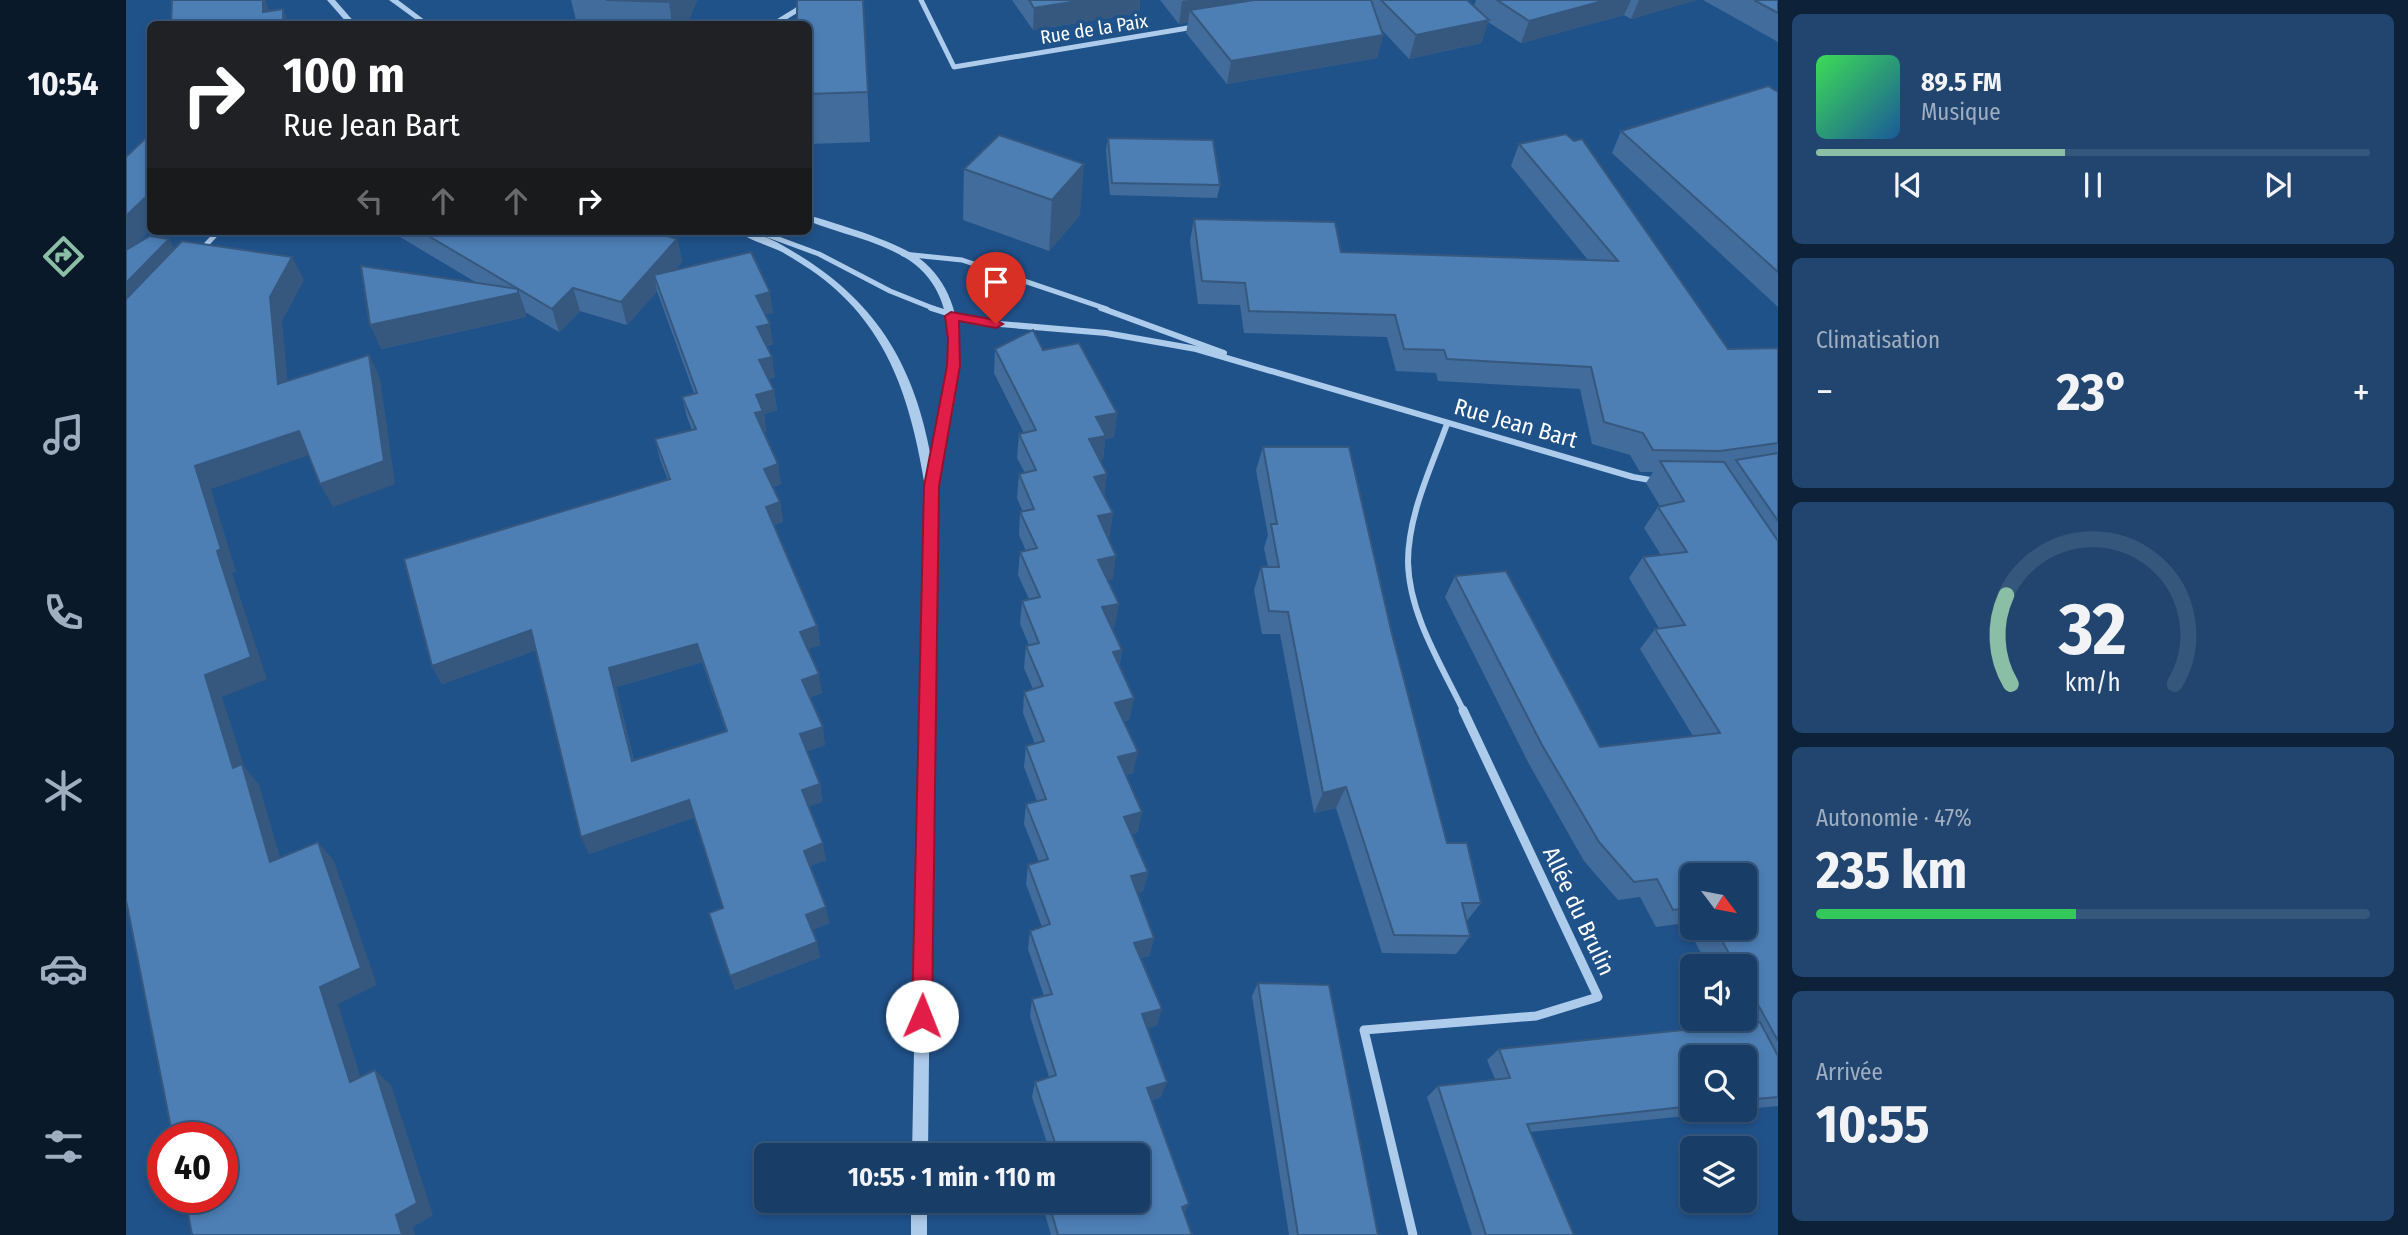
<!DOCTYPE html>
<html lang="fr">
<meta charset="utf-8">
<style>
body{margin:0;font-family:"Fira Sans Condensed",sans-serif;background:#21456e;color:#f1f3f6;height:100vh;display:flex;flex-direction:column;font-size:26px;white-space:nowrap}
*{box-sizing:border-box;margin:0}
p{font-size:23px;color:#9faec0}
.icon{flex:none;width:38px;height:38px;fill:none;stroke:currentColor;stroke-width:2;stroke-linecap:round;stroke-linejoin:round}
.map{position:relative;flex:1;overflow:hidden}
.side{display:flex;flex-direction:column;gap:14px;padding:14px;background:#0d2239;width:630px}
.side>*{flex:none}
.hud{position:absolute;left:21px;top:21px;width:665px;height:214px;border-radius:10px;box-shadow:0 4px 10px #0003,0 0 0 2px #36577c;background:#202124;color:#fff;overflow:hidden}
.needle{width:46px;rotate:122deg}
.controls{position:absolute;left:1554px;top:863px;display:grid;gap:14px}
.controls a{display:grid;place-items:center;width:77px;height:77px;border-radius:10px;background:#183e68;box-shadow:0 4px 10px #0003,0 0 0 2px #36577c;font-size:35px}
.speed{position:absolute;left:21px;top:1122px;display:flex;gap:14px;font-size:35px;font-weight:700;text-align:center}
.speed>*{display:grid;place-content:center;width:91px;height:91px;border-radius:50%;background:#183e68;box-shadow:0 4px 10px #0003,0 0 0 2px #36577c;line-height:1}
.speed .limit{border:10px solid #d22;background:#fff;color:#111}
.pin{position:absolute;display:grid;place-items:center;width:60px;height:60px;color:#fff;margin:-72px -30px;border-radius:50% 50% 50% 0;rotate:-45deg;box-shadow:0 0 7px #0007}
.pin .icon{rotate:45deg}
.me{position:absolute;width:77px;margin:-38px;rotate:1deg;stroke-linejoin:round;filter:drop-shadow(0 0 5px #0008)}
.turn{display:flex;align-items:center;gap:24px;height:147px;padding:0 21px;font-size:32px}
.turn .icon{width:91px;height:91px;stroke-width:2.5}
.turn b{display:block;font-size:49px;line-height:60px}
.lanes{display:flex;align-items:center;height:66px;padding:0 21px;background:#0003;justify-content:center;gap:35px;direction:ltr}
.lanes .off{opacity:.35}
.big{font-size:52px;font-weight:700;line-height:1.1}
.side .widget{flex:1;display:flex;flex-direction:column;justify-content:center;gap:10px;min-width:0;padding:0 24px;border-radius:10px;background:#21456e}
.side .dial{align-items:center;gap:0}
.dial svg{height:182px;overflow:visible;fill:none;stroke:#36577c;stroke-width:7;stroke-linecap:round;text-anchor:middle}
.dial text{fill:#f1f3f6;stroke:none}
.song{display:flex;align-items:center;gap:21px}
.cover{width:84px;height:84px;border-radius:10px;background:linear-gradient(135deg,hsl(130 70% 55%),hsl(210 70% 35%))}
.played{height:7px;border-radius:4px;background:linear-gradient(90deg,#8abfa5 45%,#36577c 45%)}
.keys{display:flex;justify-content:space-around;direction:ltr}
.heat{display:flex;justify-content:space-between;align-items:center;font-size:38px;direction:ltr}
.charge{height:10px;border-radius:5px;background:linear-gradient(90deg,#34c759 47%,#36577c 0)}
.trip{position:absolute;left:628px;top:1143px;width:396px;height:70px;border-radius:10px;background:#183e68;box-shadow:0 4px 10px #0003,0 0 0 2px #36577c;font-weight:700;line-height:70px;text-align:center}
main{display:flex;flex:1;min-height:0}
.dock{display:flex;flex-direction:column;width:126px;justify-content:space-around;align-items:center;background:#0a192a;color:#9faec0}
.dock .icon{width:49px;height:49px}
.dock .active{color:#8abfa5}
.dock b{font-size:32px;color:#f1f3f6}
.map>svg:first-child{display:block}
</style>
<main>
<nav class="dock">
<b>10:54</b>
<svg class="icon active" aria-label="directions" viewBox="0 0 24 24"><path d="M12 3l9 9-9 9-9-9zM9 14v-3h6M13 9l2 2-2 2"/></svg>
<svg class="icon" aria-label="music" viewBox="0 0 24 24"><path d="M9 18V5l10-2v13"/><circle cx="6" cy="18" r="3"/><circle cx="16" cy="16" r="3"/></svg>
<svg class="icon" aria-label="phone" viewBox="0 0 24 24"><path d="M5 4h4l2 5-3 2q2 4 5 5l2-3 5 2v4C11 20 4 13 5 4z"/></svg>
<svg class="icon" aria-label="climate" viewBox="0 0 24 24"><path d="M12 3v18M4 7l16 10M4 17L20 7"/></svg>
<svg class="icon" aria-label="car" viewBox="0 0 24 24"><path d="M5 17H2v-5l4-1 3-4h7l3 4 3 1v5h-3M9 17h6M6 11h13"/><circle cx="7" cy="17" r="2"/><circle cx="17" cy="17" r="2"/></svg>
<svg class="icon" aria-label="filters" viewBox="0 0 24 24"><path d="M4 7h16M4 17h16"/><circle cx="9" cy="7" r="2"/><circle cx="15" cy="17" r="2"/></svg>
</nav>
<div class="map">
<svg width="1652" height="1235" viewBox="0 0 1652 1235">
<rect width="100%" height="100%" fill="#20528a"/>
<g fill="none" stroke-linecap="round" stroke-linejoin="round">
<g stroke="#adcbeb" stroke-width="5">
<polyline points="795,0 828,67 1068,27"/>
<polyline points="648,24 671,10 678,0"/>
<polyline points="631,231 693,254 764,291 809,309"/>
<polyline points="74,251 93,231"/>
<polyline points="777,254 836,260 981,309"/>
</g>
<g stroke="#adcbeb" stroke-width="6">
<polyline points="805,308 850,322 980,333 1070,349 1507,477 1530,481"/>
<polyline points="975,308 1098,353"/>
<path d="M1321,424C1305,468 1282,515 1282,562C1283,615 1316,666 1338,712"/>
</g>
<polyline stroke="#adcbeb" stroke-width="9" points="1287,1235 1238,1030 1410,1016 1472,997 1337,710"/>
<g fill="#adcbeb" fill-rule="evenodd">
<polygon points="201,0 209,0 230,24 222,24"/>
<polygon points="263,0 272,0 304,24 296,24"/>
<path d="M682,215C711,224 770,241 793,258C859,309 827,407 813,476L809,479L802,1155H786L799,486C785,403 764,328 692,275C681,267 668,259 656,252C642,245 624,241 612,231C634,231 657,245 676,257C753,305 789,369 805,457C819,397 846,302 783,260C754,241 715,234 682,221Z"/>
<rect x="785" y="1200" width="16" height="35"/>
</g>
</g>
<g fill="#426c9b" fill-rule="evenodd">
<polygon points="445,0 571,0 561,24 451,24"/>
<polygon points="737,0 744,142 682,144 682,24"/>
<polygon points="886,0 1014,0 1013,13 907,30"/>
<polygon points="1034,0 1341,0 1348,6 1350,0 1570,0 1505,19 1498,15 1395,43 1362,22 1355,43 1283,59 1255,29 1257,35 1251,58 1101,84 1060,33 1062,22 1053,24"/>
<polygon points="1577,0 1652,0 1652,42"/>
<polygon points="1652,92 1652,307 1486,153 1495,131"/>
<polygon points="873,135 954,215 923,251 837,220 838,169"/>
<polygon points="982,138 1094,185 1091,198 984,195 980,150"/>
<path d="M1393,144L1602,349L1652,348V1054H1651L1652,1056V1106L1619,1109V1057H1566V1110H1618L1404,1132L1448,1235H1346L1301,1097L1312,1086L1369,1079L1361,1060L1373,1049L1613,1024L1610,1018H1619V966H1582L1559,923L1530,927L1514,897L1492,900L1458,861L1403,764L1319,597L1329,576L1474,747L1567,736L1514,649L1529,629L1533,628L1503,578L1517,557L1535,555L1518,528L1532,507L1534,506L1520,483L1527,472H1514L1504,455L1466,444L1454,389L1312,381L1310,373L1270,371L1261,337L1118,333L1114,305L1072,304L1064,241L1068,219L1215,252L1462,260L1385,166ZM1566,875L1619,928H1566Z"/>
<path d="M264,231H523L551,239L556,262L549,270L647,313L639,314L647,344L641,346L649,377L642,379L648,390L651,410L638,414L640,431L637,432L655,484L647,487L654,502L657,522L647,525L691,626L694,645L682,649L696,693L684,697L699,745L681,751L694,784L696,802L683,806L700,860L684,866L703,923L686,930L694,957L609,990L597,908L569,817L463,854L410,650L316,684L306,666L542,480L534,459L529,439L566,430L561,417L556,397L568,393L531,291L501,325L454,311L433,332L399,312L400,317L255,349L351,283ZM576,662L600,731L508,761L490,687Z"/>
<polygon points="869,349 917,350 991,413 988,437 979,439 977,460 974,460 978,497 987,513 983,537 981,537 987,579 981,580 989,626 986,627 996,650 993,667 1008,698 1003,720 997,721 1007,773 1000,775 1016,812 1011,833 1005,834 1022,872 1017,891 1011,893 1028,938 1023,956 1015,958 1036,1009 1030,1026 1021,1028 1035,1097 1026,1100 1063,1204 1058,1213 1066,1235 925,1235 915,1200 1012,1200 1012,1155 925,1155 906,1097 909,1082 923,1077 904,1016 906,999 918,996 902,949 904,931 916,927 900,884 902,865 913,862 898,824 900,804 911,801 898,767 900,746 909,744 897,713 898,692 907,689 898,668 900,646 903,645 894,624 896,601 903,599 892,575 894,552 900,551 893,535 894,512 897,512 891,498 893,474 899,473 891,458 893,434 898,433 868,373"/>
<polygon points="1137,447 1266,634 1321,843 1355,903 1340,922 1344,936 1330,954 1256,953 1210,808 1188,813 1154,634 1136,634 1128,590 1135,567 1142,567 1138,548 1142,535 1130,470"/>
<polygon points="1132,983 1252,1235 1163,1235 1126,996"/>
</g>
<g fill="#36587e">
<polygon points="137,0 139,0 146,16 137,12"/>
<polygon points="543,0 571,0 561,24 546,24 543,2"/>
<polygon points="958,0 1014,0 1013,13 907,30 908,8"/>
<polygon points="1063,0 1196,0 1064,10 1062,22 1053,24 1056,1"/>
<polygon points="1480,0 1505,0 1498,15 1395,43 1403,21"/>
<polygon points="1513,0 1570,0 1505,19"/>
<polygon points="157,9 163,24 157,24"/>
<polygon points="1363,20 1355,43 1283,59 1290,35"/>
<polygon points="1257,35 1251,58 1101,84 1105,61"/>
<polygon points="958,164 954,215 923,251 926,200"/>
<polygon points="24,193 24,230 2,252 0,258 0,216"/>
<polygon points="43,239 56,262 0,322 0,283"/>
<polygon points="551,239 556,262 533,289 528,275 531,291 501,325 495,302"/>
<polygon points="166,257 178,280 156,321 164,408 152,384 144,297"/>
<polygon points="447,288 454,311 433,332 426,309"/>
<polygon points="392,289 400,313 400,317 255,349 244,325"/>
<polygon points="644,292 647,313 633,316 630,296"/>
<polygon points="644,324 647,344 634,347 631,327"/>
<polygon points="243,355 254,378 269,484 207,507 194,484"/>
<polygon points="646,357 649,377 636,380 633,360"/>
<polygon points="648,390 651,410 638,414 640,431 633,433 629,413 630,395"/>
<polygon points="991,413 988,437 979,439 977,460 961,463 963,439 970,417"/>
<polygon points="173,431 186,454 85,489 110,572 106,573 141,679 96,697 118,766 133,785 161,881 144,862 107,768 79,675 69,466"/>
<polygon points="652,464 655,484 641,488 638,469"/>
<polygon points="981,474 978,498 968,477"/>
<polygon points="654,502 657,522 643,526 640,507"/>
<polygon points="987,513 983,537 968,540 972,516"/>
<polygon points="990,556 987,579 969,583 972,560"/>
<polygon points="993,604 989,626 973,630 976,607"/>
<polygon points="691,626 694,645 677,651 674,632"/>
<polygon points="405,630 413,649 316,684 306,666"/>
<polygon points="571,644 576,662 490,687 512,779 506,761 483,668"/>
<polygon points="996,650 992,672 987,652"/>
<polygon points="693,674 696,693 679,698 676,680"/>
<polygon points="1008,698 1003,720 985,724 989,703"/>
<polygon points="697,727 699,745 677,752 674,734"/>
<polygon points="1012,752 1007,773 988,778 992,757"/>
<polygon points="694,784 696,802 679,808 676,790"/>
<polygon points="1220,787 1210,808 1188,813 1197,793"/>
<polygon points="563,800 569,817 463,854 455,837"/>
<polygon points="1016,812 1011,833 994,837 998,817"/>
<polygon points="192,842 208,861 251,985 212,1004 241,1098 224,1082 194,987"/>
<polygon points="697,843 700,860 681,867 678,851"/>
<polygon points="1022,872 1017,891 1000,896 1005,876"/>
<polygon points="700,907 703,923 684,931 680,915"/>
<polygon points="1028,938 1023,956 1004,961 1008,943"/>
<polygon points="691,942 694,957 609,990 604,976"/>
<polygon points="1036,1009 1030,1026 1010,1031 1016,1014"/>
<polygon points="249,1070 265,1085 307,1215 287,1227 289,1235 276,1235 270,1215"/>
<polygon points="1041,1082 1035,1097 1016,1103 1021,1088"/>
<polygon points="1063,1204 1056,1217 1056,1207"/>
</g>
<g fill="#4d7eb4" stroke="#36587e" stroke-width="2" fill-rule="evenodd">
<polygon points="46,0 137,0 137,12 157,9 157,24 45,24"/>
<polygon points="480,0 543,0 543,2"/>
<polygon points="671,0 737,0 742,92 682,94 682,24 671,24"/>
<polygon points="903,0 958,0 908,8"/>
<polygon points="1128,0 1245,0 1257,35 1105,61 1064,10"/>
<polygon points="1255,0 1341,0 1363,20 1290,35"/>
<polygon points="1371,0 1480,0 1403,21"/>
<polygon points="1628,0 1652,0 1652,13"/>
<polygon points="1642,86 1652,92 1652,272 1495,131"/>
<polygon points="24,134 24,193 0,216 0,157"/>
<polygon points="1440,134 1448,141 1456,139 1602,349 1652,348 1652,443 1594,451 1527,450 1517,433 1478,422 1465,367 1321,359 1318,350 1278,349 1269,315 1123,311 1119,283 1076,281 1068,219 1209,222 1215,252 1492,261 1393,144"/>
<polygon points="873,135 958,164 926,200 838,169"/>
<polygon points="982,138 1087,140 1094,185 986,183"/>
<polygon points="294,231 523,231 551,239 495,302 447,288 426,309"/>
<polygon points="24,236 43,239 0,283 0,250"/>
<polygon points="56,241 166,257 144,297 152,384 243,355 258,461 194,484 173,431 69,466 95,549 91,551 125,657 79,675 107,768 116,764 144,862 192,842 235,968 194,987 224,1082 249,1070 291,1203 270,1215 276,1235 66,1235 59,1197 96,1197 96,1138 47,1138 0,900 0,299"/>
<path d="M625,252L644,292L630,296L644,324L631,327L646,357L633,360L648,390L630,395L637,411L629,413L652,464L638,469L654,502L640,507L691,626L674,632L693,674L676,680L697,727L674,734L694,784L676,790L697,843L678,851L700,907L680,915L691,942L604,976L583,913L597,908L563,800L455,837L405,630L306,666L278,559L544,479L529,439L570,429L556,397L571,393L528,275ZM571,644L601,731L506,761L483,668Z"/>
<polygon points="235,266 392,289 392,293 244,325"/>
<polygon points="907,330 917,350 953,343 991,413 970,417 980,436 963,439 981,474 968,477 987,513 972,516 990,556 972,560 993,604 976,607 996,650 987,652 1008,698 989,703 1012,752 992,757 1016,812 998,817 1022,872 1005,876 1028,938 1008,943 1036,1009 1016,1014 1041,1082 1021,1088 1063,1204 1056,1207 1066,1235 932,1235 922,1200 1012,1200 1012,1155 933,1155 909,1082 930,1075 906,999 926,994 904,931 924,924 902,865 922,859 900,804 920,799 900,746 918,741 898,692 917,686 900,646 913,643 896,601 914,597 894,552 911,548 894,512 908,509 893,474 910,470 893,434 910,430 869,349"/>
<polygon points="1137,447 1223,447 1266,634 1321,843 1341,843 1355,903 1336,903 1344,936 1268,935 1220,787 1197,793 1162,612 1143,611 1135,567 1153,567 1145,524 1151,524"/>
<polygon points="1652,453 1652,521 1610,460"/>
<polygon points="1534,461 1598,462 1652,541 1652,1041 1619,981 1619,966 1610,966 1589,928 1619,928 1619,875 1566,875 1566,907 1547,910 1531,879 1508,882 1473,842 1416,745 1329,576 1380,571 1474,747 1594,733 1529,629 1559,625 1517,557 1561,552 1532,507 1558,501"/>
<polygon points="1132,983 1203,985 1252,1235 1172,1235"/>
<polygon points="1634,1022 1652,1056 1652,1097 1619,1100 1619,1057 1566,1057 1566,1106 1401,1124 1448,1235 1360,1235 1312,1086 1384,1078 1373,1049"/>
</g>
<polygon fill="#e11d48" stroke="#92132f" stroke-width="2" points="825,312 870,320 877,324 870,328 833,321 834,366 813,486 806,1016 803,1023 796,1025 789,1023 786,1016 798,486 821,366 822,339 819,316"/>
<g text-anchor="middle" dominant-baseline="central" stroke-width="7" stroke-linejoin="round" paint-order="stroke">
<g font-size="19" fill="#fff" stroke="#20528a">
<text transform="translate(968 29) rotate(-9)">Rue de la Paix</text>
</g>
<g font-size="23" fill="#fff" stroke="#20528a">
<text transform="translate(1390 423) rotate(16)">Rue Jean Bart</text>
<text transform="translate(1453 911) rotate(65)">Allée du Brulin</text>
</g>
</g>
</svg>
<div class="controls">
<a><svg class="needle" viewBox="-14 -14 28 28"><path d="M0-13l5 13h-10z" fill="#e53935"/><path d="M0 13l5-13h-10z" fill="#9faec0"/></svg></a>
<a><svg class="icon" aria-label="sound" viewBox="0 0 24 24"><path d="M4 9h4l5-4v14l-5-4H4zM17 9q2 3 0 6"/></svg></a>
<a><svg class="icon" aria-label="search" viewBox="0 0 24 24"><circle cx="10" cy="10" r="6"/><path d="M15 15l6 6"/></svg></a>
<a><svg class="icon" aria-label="layers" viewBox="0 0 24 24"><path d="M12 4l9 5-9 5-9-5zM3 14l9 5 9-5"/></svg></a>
</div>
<div class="speed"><div class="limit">40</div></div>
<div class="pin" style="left:870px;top:324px;background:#d93025"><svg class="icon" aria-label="arrive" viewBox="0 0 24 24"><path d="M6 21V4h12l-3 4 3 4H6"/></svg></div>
<svg class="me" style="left:796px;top:1016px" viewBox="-20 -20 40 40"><circle r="19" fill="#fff"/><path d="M0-13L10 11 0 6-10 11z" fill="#e11d48"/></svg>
<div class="trip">10:55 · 1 min · 110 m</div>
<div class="hud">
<div class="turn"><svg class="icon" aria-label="right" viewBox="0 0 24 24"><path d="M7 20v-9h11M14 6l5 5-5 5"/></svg><div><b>100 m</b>Rue Jean Bart</div></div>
<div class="lanes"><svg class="icon off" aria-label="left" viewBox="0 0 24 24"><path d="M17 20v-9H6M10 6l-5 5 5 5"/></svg><svg class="icon off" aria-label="ahead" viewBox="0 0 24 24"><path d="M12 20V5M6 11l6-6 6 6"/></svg><svg class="icon off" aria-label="ahead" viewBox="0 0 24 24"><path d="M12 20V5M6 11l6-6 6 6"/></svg><svg class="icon" aria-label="right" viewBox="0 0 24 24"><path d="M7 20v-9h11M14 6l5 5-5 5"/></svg></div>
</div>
</div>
<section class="side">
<div class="widget">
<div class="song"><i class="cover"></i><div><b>89.5 FM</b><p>Musique</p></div></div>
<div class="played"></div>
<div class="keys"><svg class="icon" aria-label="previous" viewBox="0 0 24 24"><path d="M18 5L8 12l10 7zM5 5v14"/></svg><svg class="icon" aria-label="pause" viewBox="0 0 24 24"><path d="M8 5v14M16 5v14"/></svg><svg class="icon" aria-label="next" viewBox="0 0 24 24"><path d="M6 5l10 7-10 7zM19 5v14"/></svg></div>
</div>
<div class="widget"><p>Climatisation</p>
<div class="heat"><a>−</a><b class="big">23°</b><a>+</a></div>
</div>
<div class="widget dial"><svg viewBox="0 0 100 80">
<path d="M14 69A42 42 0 1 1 86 69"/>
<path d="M14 69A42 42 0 0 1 12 30" stroke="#8abfa5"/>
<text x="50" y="56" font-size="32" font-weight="700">32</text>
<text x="50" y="72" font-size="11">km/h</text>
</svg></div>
<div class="widget"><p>Autonomie · 47%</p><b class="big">235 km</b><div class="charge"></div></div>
<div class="widget"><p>Arrivée</p><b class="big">10:55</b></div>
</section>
</main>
